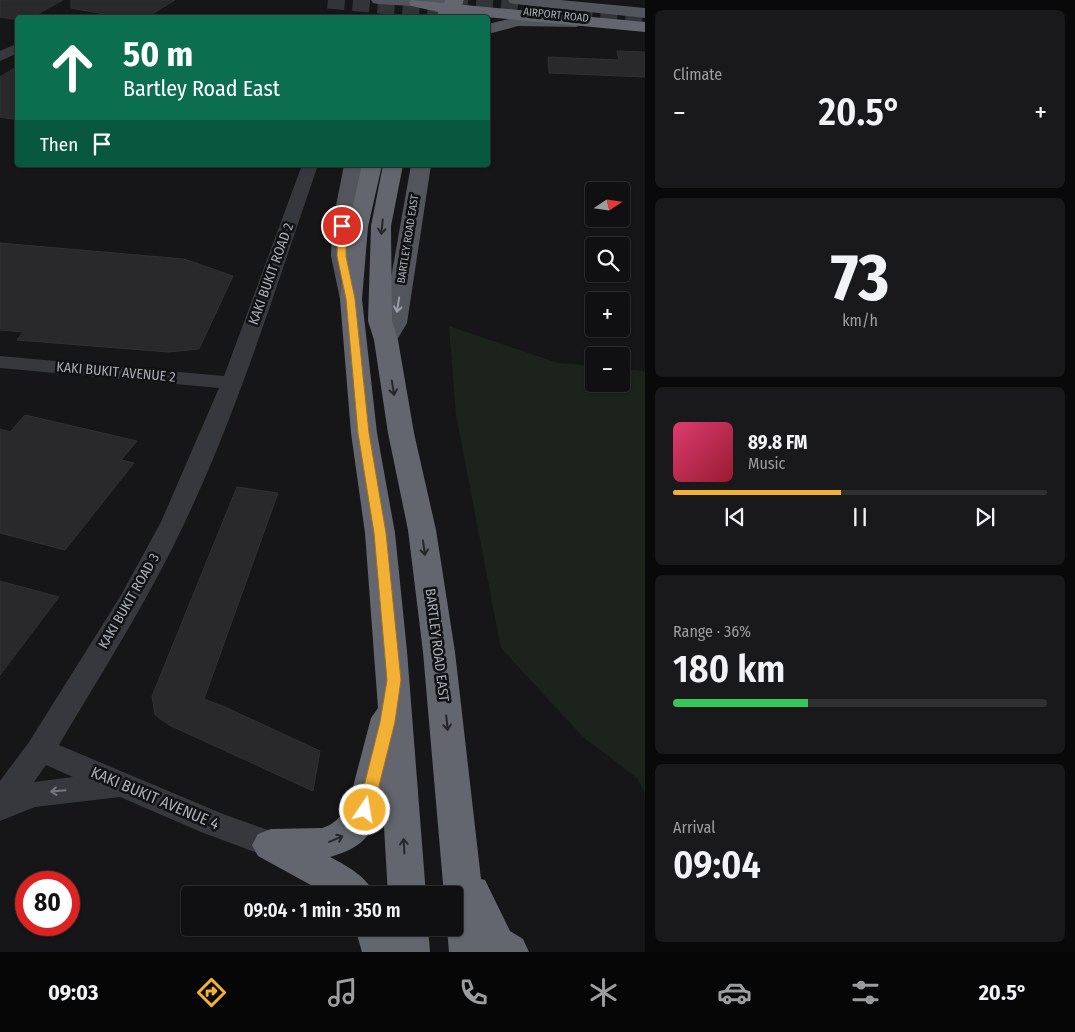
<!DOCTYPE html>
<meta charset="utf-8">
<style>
body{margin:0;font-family:"Fira Sans Condensed",sans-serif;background:#19191b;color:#f1f3f6;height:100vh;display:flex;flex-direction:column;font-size:19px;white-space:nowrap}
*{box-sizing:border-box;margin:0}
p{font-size:16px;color:#9c9d9f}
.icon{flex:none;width:28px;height:28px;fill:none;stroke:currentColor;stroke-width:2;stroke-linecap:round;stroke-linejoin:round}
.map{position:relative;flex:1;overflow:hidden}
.panel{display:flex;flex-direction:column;gap:10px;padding:10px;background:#09090a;width:430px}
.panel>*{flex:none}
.guide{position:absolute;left:15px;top:15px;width:475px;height:152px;border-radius:5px;box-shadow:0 1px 4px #0004,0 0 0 1px #303032;background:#0b6e4f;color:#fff;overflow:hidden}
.needle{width:32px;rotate:77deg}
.tools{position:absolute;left:585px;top:182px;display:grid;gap:10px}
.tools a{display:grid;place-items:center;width:45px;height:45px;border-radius:5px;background:#101012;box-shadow:0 1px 4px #0004,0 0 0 1px #303032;font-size:25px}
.speed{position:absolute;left:15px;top:871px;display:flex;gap:10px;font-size:25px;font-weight:700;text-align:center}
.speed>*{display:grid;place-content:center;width:65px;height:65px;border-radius:50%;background:#101012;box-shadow:0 1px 4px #0004,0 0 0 1px #303032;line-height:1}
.speed .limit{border:8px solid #d22;background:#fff;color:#111}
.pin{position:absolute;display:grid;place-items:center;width:42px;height:42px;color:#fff;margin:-21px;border:2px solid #fff;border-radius:50%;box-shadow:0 1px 5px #0007}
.me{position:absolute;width:55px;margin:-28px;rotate:12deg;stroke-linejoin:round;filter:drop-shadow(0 0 4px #0008)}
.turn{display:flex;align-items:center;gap:18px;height:105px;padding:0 25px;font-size:22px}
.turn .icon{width:65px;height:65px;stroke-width:2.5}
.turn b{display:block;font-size:35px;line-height:42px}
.then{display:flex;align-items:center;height:48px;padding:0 25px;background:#0003;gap:10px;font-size:19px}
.big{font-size:38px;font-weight:600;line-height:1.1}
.panel .widget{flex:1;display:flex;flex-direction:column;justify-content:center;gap:8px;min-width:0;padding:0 18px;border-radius:8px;background:#19191b}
.panel .dial{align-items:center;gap:0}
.dial b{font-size:65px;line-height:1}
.song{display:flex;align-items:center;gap:15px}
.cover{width:60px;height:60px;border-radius:8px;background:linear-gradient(135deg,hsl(340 70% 55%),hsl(350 70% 35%))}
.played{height:5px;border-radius:2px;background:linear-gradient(90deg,#f2b134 45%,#303032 45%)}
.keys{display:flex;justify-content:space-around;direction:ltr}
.heat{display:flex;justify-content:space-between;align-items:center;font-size:28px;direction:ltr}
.charge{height:8px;border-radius:4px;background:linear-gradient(90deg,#34c759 36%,#303032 0)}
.trip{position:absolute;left:181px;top:886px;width:282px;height:50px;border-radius:5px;background:#101012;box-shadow:0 1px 4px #0004,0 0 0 1px #303032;font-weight:600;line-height:50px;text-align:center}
.tabs{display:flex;height:80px;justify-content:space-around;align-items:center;background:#060607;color:#9c9d9f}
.tabs .icon{width:35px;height:35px}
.tabs .on{color:#f2b134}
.tabs b{font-size:22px;color:#f1f3f6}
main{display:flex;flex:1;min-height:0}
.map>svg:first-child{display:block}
</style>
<main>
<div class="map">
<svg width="645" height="952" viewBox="0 0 645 952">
<rect width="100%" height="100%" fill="#161618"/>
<polygon fill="#1c231d" points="449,326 558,363 594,366 594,384 621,384 621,369 645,371 645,793 637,778 582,736 501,648 456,415"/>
<g fill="#29292c" stroke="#303034">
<polygon points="0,0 63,0 30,18 18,18 18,20 0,17"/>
<polygon points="71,0 175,0 146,18 126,18 71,8"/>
<polygon points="617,51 645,52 645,77 549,73 548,57 619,60"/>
<polygon points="18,66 18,120 0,117 0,77"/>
<polygon points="0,243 184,259 233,276 199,349 168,352 17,340 23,332 0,330"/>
<polygon points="25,415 137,441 121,460 134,463 65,550 0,533 0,429 10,432"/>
<polygon points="237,487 278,493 204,699 225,707 320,751 313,791 169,725 155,715 152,696"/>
<polygon points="0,581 59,597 0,675"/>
</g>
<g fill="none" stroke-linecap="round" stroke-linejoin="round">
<g stroke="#333438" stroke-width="17" stroke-dasharray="17 8" stroke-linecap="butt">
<polyline points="328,0 471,14"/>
<polyline points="451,2 645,18"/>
</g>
<g fill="#37383d" fill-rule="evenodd">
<polygon points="18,43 18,53 0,61 0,51"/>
<path d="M302,165H318C277,284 239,408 185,522C149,599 102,672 59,745L223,814L282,835L287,845L282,855L271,858L201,832L120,797L35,807L0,821V781L29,742L120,597L161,522L219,388L0,368V356L224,376ZM46,765L73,777L34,782Z"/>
</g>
<g fill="#53555c" fill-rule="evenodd">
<polygon points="371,0 449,0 454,4 452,7 447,8 378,4 373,3"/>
<polygon points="508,0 560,0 645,8 645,18 515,4 510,3"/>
<polygon points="518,17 576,17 581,19 584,22 581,25 576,27 518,26 488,34 488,24"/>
<polygon points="344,165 364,165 352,226 353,256 362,299 359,304 351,306 343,304 340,299 331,256 332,226"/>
<polygon points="411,165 431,165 407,323 394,345 386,347 378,345 374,340 383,323"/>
</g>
<g fill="#63666e" fill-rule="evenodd">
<polygon points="411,0 645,22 645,32 443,13 411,6 409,3"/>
<path d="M362,165H382L368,227L362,299L377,433L395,533L407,651L426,895H388L383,810C369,838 361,848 330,857C349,867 366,876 375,895H329L258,856L252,845L258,834L271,829L322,828C334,825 341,816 348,806L371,718L378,708L365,533L351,433L340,299L348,227Z"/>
<polygon points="383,165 403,165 391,226 392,321 398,340 414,433 436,530 455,652 481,879 485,880 510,931 523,939 529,952 449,952 447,928 455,928 455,895 444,895 423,652 408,530 388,433 374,340 368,321 371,226"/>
<polygon points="355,928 428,928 430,952 362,952"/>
</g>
<polyline stroke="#63666e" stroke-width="17" points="445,18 455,0"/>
</g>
<defs><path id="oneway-shaft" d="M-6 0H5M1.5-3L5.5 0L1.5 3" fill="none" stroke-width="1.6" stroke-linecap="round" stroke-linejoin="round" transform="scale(1.25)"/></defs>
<g stroke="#26262a">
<use href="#oneway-shaft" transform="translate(382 227) rotate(96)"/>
<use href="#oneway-shaft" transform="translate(393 388) rotate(81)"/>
<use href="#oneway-shaft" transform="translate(424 548) rotate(82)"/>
<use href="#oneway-shaft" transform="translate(447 723) rotate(84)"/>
<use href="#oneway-shaft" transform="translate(336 839) rotate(-23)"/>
<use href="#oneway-shaft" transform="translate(404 846) rotate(-93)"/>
</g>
<use stroke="#979ba6" href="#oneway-shaft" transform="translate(398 305) rotate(99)"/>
<use stroke="#757881" href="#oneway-shaft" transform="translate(58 791) rotate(175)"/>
<polygon fill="#f2b134" stroke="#9d7322" points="342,223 346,226 346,256 355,299 369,433 386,533 401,680 395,722 373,810 371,814 365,816 360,814 358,810 380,722 387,680 374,533 358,433 346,299 337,256 338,226"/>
<g text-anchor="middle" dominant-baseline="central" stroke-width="5" stroke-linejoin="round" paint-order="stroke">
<g font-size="11" fill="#a8adb8" stroke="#111113">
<text transform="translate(556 15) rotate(6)">AIRPORT ROAD</text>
<text transform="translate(408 239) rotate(-81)">BARTLEY ROAD EAST</text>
</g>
<g font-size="14" fill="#a8adb8" stroke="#111113">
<text transform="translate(271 274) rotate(-70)">KAKI BUKIT ROAD 2</text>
<text transform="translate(116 372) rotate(5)">KAKI BUKIT AVENUE 2</text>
<text transform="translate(129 601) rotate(-60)">KAKI BUKIT ROAD 3</text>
<text transform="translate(437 645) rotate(83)">BARTLEY ROAD EAST</text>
</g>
<g font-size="16" fill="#a8adb8" stroke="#111113">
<text transform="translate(155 798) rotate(23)">KAKI BUKIT AVENUE 4</text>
</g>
</g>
</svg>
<div class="tools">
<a><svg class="needle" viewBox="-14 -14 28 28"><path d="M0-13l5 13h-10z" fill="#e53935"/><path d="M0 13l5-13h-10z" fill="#9c9d9f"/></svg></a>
<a><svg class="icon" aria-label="search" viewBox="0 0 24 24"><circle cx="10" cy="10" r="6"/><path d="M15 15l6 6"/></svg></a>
<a>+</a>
<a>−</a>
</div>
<div class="speed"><div class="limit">80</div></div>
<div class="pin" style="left:342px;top:226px;background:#d93025"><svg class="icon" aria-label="arrive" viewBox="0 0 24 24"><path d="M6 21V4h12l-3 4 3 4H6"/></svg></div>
<svg class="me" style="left:365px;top:810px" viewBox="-20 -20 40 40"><circle r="17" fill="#f2b134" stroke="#fff" stroke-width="3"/><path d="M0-11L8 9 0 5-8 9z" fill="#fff"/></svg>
<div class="trip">09:04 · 1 min · 350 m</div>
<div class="guide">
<div class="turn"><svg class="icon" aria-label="ahead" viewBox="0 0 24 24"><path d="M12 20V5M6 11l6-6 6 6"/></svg><div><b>50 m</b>Bartley Road East</div></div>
<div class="then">Then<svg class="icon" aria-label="arrive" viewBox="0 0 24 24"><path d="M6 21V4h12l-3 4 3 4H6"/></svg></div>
</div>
</div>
<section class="panel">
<div class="widget"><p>Climate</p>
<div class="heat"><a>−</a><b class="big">20.5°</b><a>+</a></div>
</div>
<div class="widget dial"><b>73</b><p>km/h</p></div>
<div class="widget">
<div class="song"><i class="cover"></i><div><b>89.8 FM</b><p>Music</p></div></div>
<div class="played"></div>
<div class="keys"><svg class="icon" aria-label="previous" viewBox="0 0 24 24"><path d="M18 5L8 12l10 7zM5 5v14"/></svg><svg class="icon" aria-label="pause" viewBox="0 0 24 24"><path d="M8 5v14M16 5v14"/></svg><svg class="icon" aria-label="next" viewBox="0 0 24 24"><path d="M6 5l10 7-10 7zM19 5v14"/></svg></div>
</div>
<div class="widget"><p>Range · 36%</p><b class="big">180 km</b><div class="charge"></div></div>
<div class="widget"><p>Arrival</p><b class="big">09:04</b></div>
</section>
</main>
<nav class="tabs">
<b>09:03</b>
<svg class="icon on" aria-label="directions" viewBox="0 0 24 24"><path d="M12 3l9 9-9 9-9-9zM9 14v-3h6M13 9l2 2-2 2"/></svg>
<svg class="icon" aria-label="music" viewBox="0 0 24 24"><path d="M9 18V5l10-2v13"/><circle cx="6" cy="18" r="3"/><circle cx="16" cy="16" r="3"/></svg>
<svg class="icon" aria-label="phone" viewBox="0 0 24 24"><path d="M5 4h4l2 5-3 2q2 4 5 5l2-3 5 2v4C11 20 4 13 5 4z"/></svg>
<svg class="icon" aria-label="climate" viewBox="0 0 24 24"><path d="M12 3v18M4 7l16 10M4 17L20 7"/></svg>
<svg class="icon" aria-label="car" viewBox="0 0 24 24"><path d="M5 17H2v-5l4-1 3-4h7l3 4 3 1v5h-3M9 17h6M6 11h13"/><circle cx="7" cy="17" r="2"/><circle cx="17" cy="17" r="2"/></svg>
<svg class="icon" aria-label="filters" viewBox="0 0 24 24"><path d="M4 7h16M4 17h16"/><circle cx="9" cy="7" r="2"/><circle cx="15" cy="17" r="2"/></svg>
<b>20.5°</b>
</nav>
